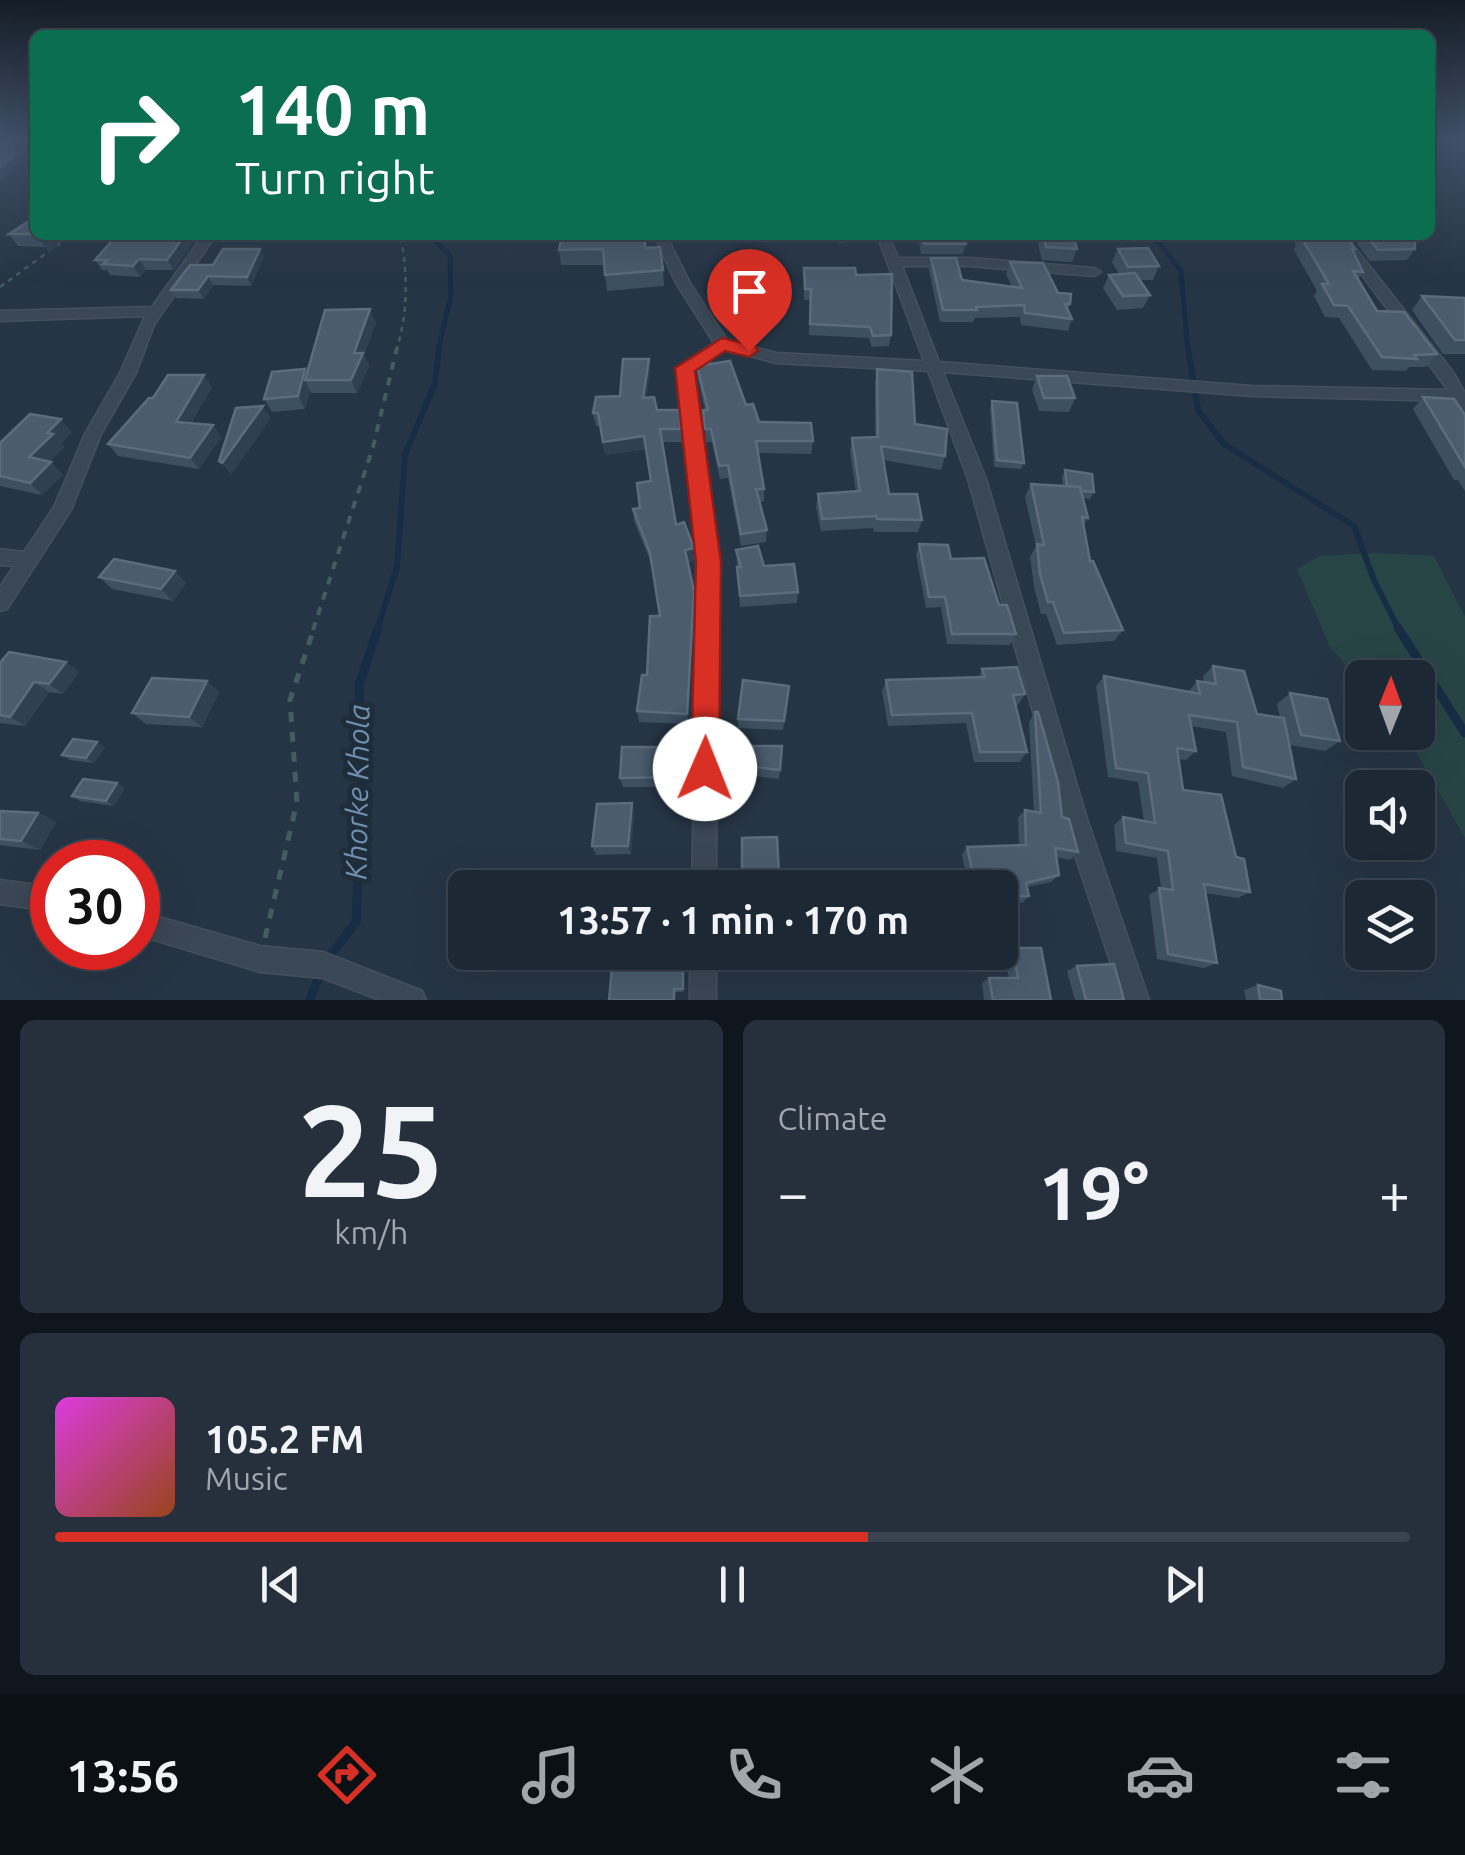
<!DOCTYPE html>
<meta charset="utf-8">
<style>
body{margin:0;font-family:Ubuntu,sans-serif;background:#25303c;color:#f1f3f6;height:100vh;display:flex;flex-direction:column;font-size:38px;white-space:nowrap}
*{box-sizing:border-box;margin:0}
p{font-size:32px;color:#a0a6ac}
.icon{flex:none;width:55px;height:55px;fill:none;stroke:currentColor;stroke-width:2;stroke-linecap:round;stroke-linejoin:round}
.map{position:relative;height:1000px;overflow:hidden}
.side{display:flex;flex-direction:column;gap:20px;padding:20px;background:#0f161d;flex:1}
.side>*{flex:none}
.top-card{position:absolute;left:30px;top:30px;width:1405px;height:210px;border-radius:15px;box-shadow:0 10px 40px #0002,0 0 0 2px #3a444f;background:#0b6e4f;color:#fff;overflow:hidden}
.needle{width:65px;rotate:1deg}
.tools{position:absolute;left:1345px;top:660px;display:grid;gap:20px}
.tools a{display:grid;place-items:center;width:90px;height:90px;border-radius:15px;background:#1c2834;box-shadow:0 10px 40px #0002,0 0 0 2px #3a444f;font-size:50px}
.speed{position:absolute;left:30px;top:840px;display:flex;gap:20px;font-size:50px;font-weight:700;text-align:center}
.speed>*{display:grid;place-content:center;width:130px;height:130px;border-radius:50%;background:#1c2834;box-shadow:0 10px 40px #0002,0 0 0 2px #3a444f;line-height:1}
.speed .limit{border:15px solid #d22;background:#fff;color:#111}
.pin{position:absolute;display:grid;place-items:center;width:85px;height:85px;color:#fff;margin:-102px -42px;border-radius:50% 50% 50% 0;rotate:-45deg;box-shadow:0 0 10px #0007}
.pin .icon{rotate:45deg}
.me{position:absolute;width:110px;margin:-55px;rotate:1deg;stroke-linejoin:round;filter:drop-shadow(0 0 8px #0008)}
.turn{display:flex;align-items:center;gap:35px;height:210px;padding:0 40px;font-size:45px}
.turn .icon{width:130px;height:130px;stroke-width:2.5}
.turn b{display:block;font-size:70px;line-height:85px}
.big{font-size:75px;font-weight:600;line-height:1.1}
.side .tile{flex:1;display:flex;flex-direction:column;justify-content:center;gap:15px;min-width:0;padding:0 35px;border-radius:15px;background:#25303c}
.side .dial{align-items:center;gap:0}
.dial b{font-size:130px;line-height:1}
.song{display:flex;align-items:center;gap:30px}
.cover{width:120px;height:120px;border-radius:15px;background:linear-gradient(135deg,hsl(300 70% 55%),hsl(20 70% 35%))}
.played{height:10px;border-radius:5px;background:linear-gradient(90deg,#d93025 60%,#3a444f 60%)}
.keys{display:flex;justify-content:space-around;direction:ltr}
.heat{display:flex;justify-content:space-between;align-items:center;font-size:55px;direction:ltr}
.side .tiles{flex:1;display:grid;gap:20px;grid-template-columns:1fr 1fr}
.tile:last-child{grid-column:span 2}
.trip{position:absolute;left:448px;top:870px;width:570px;height:100px;border-radius:15px;background:#1c2834;box-shadow:0 10px 40px #0002,0 0 0 2px #3a444f;font-weight:600;line-height:100px;text-align:center}
.menu{display:flex;height:160px;justify-content:space-around;align-items:center;background:#0b1015;color:#a0a6ac}
.menu .icon{width:70px;height:70px}
.menu .on{color:#d93025}
.menu b{font-size:45px;color:#f1f3f6}
.map>svg:first-child{display:block}
</style>
<div class="map">
<svg width="1465" height="1000" viewBox="0 0 1465 1000">
<rect width="100%" height="100%" fill="#263545"/>
<polygon fill="#284546" points="1375,553 1434,556 1465,617 1465,838 1405,733 1418,732 1418,678 1362,678 1362,683 1330,647 1297,569 1320,556"/>
<g fill="none" stroke-linecap="round" stroke-linejoin="round">
<g stroke="#172d45" stroke-width="5">
<polyline points="428,235 450,255 451,295 438,351"/>
<polyline points="1153,235 1181,271 1188,351"/>
</g>
<g stroke="#172d45" stroke-width="6">
<polyline points="1188,348 1198,410 1224,444 1354,526 1374,580 1399,630"/>
<polyline points="377,630 397,567 405,455 435,383 439,348"/>
</g>
<g stroke="#172d45" stroke-width="9">
<polyline points="1398,628 1465,733"/>
<polyline points="327,960 356,922 362,793 359,686 378,628"/>
<polyline points="310,1000 321,971"/>
</g>
<g stroke="#44505e" stroke-width="3">
<g id="minor">
<polygon points="10,139 24,139 0,153 0,145"/>
<polygon points="203,235 216,235 154,325 136,373 101,434 71,510 7,609 0,611 0,587 14,566 0,565 0,549 24,552 54,507 85,434 120,373 145,316 0,321 0,311 152,307"/>
<polygon points="654,235 666,235 690,283 727,340 776,353 924,361 877,235 889,235 898,258 970,258 1094,268 1101,272 1094,276 970,266 902,266 939,362 1252,386 1448,390 1332,235 1345,235 1453,372 1465,393 1465,413 1459,411 1454,401 1252,396 943,372 986,479 1087,819 1149,1000 1123,1000 1063,819 968,479 928,371 776,363 724,349 693,370 717,562 716,888 692,888 699,562 677,368 714,343 676,283"/>
<polygon points="0,880 52,887 52,911 0,904"/>
<polygon points="138,911 260,946 323,952 422,991 426,1000 380,1000 323,978 260,972 138,935"/>
<rect x="690" y="952" width="26" height="48"/>
</g>
</g>
<g stroke="#415d5e" stroke-width="2.5" stroke-dasharray="5 5" stroke-linecap="butt">
<polyline points="0,287 71,235"/>
<path d="M396,351C409,311 407,275 401,235"/>
</g>
<polyline stroke="#415d5e" stroke-width="4" stroke-dasharray="8 8" stroke-linecap="butt" points="313,630 373,447 397,348"/>
<polyline stroke="#415d5e" stroke-width="5" stroke-dasharray="10 10" stroke-linecap="butt" points="265,938 297,802 290,700 314,628"/>
<use href="#minor" fill="#3a4755" fill-rule="evenodd"/>
</g>
<g fill="#3d5062">
<polygon points="9,234 66,235 50,253 45,247 18,246"/>
<polygon points="198,235 174,270 146,270 140,277 110,275 107,270 102,270 95,260"/>
<polygon points="562,235 646,235 646,248 663,270 664,286 607,291 604,265 561,265 559,250"/>
<polygon points="836,235 865,235 864,241 838,243"/>
<polygon points="918,235 963,235 966,244 963,254 921,254"/>
<polygon points="1041,235 1073,235 1077,249 1072,262 1042,260 1038,244"/>
<polygon points="1295,235 1345,235 1355,249 1353,252 1363,272 1358,279 1377,311 1437,354 1426,367 1409,367 1406,371 1372,370 1339,318 1325,317 1314,296 1317,291 1294,250 1296,245 1293,239"/>
<polygon points="1359,235 1398,235 1415,249 1407,260 1370,261 1357,244 1361,238"/>
<polygon points="1118,249 1159,266 1153,280 1139,280 1150,295 1143,308 1117,310 1103,288 1109,275 1119,274 1112,262"/>
<polygon points="264,257 251,286 213,285 204,299 177,298 171,290 213,265"/>
<polygon points="931,258 962,280 1012,287 1006,274 1010,262 1058,293 1070,304 1068,310 1072,319 1068,331 1021,325 1020,317 975,318 973,322 940,322 929,270"/>
<polygon points="804,268 856,275 891,335 889,346 872,347 869,338 809,335 810,300 804,300"/>
<polygon points="1422,296 1465,298 1465,354 1443,354 1412,310"/>
<polygon points="376,322 364,355 369,366 357,393 312,393 310,391 305,409 272,412 264,399 305,369 307,373"/>
<polygon points="649,359 650,372 646,398 657,410 679,410 682,442 662,442 676,525 694,548 695,560 688,562 694,603 688,724 639,722 637,711 660,616 652,565 634,521 633,509 640,508 650,481 646,449 605,455 600,426 596,426 593,413 620,396"/>
<polygon points="697,366 746,405 759,422 813,441 811,454 758,453 764,489 764,501 759,502 767,530 766,542 741,546 728,478 720,479 712,442 706,442 703,410 705,410 698,379"/>
<polygon points="877,369 915,424 945,456 941,470 883,460 889,494 922,520 918,532 874,532 873,528 821,531 816,507 818,494 856,492 850,451 852,438 875,437 875,383"/>
<polygon points="1037,376 1075,398 1069,412 1039,411 1032,389"/>
<polygon points="212,387 191,423 213,425 221,437 199,469 118,456 108,444 153,398"/>
<polygon points="1423,397 1465,415 1465,491 1458,480 1454,480 1413,409"/>
<polygon points="992,401 1024,463 1021,469 994,467 990,408"/>
<polygon points="72,432 61,443 64,447 49,462 63,475 42,495 0,486 0,443"/>
<polygon points="1065,470 1094,492 1090,499 1082,498 1088,518 1084,525 1090,561 1123,630 1114,641 1057,645 1046,614 1041,614 1034,587 1030,557 1036,546 1025,497 1031,484 1063,486 1062,477"/>
<polygon points="919,544 951,559 999,605 1016,634 1010,645 947,644 941,607 926,608 916,555"/>
<polygon points="736,550 764,566 798,592 797,603 740,607"/>
<polygon points="175,571 186,583 173,601 112,589 99,577"/>
<polygon points="66,662 79,672 63,694 49,692 25,726 0,723 0,663"/>
<polygon points="1213,666 1257,714 1280,718 1277,704 1290,693 1340,741 1325,751 1290,745 1296,779 1283,788 1232,776 1226,732 1192,726 1196,751 1186,760 1178,759 1183,790 1236,857 1250,892 1238,898 1205,893 1217,963 1204,968 1157,959 1149,895 1161,888 1157,858 1116,851 1114,825 1123,817 1144,821 1138,782 1108,777 1096,686 1104,676 1188,692 1197,681 1204,682 1203,676"/>
<polygon points="982,669 1025,694 1018,705 1015,705 1027,752 1020,762 974,762 966,723 888,726 882,691 886,680 978,678"/>
<polygon points="207,681 219,692 202,727 146,724 132,713"/>
<polygon points="789,686 783,730 738,728 738,719"/>
<polygon points="1035,712 1062,817 1078,852 1070,860 1056,857 1059,875 1051,882 1027,887 1029,896 1022,903 1000,903 1000,888 968,888 962,854 967,847 1019,845 1018,818 1025,810 1034,812 1029,722"/>
<polygon points="782,746 779,779 733,774 733,764"/>
<polygon points="105,747 94,763 70,760 62,755"/>
<polygon points="678,757 677,787 623,787 620,778"/>
<polygon points="125,788 114,806 80,801 72,796"/>
<polygon points="0,811 38,813 56,822 40,850 0,845"/>
<polygon points="634,812 631,854 596,855 592,846"/>
<polygon points="1012,948 1051,1000 984,1000 982,983 989,978 1009,978 1004,954"/>
<polygon points="565,952 670,952 669,964 684,966 683,992 675,992 674,1000 609,1000 611,970 566,971 563,968"/>
<polygon points="731,952 795,961 793,966 731,963"/>
<polygon points="1077,966 1124,1000 1075,1000 1067,971"/>
<polygon points="1258,985 1282,1000 1246,1000 1244,990"/>
</g>
<g fill="#2e4052">
<polygon points="17,153 23,162 0,181 0,167"/>
<polygon points="46,235 66,235 50,253 41,241"/>
<polygon points="185,235 198,235 174,270 167,260"/>
<polygon points="260,249 264,257 251,286 247,277"/>
<polygon points="139,259 146,270 140,277 133,266"/>
<polygon points="208,276 213,285 204,299 198,290"/>
<polygon points="370,309 376,322 364,355 369,366 357,393 351,380 354,353"/>
<polygon points="649,359 650,372 645,411 643,398"/>
<polygon points="305,369 311,380 305,380 310,391 305,409 298,396"/>
<polygon points="204,375 212,387 185,433 176,422"/>
<polygon points="263,406 271,418 231,475 222,463"/>
<polygon points="61,419 72,432 61,443 64,447 41,470 29,457 47,433"/>
<polygon points="213,425 221,437 199,469 190,458"/>
<polygon points="644,436 646,449 605,455 603,442"/>
<polygon points="51,462 63,475 42,495 30,483"/>
<polygon points="694,548 695,560 686,563 685,550"/>
<polygon points="175,571 186,583 173,601 161,589"/>
<polygon points="694,591 694,603 688,724 687,714"/>
<polygon points="66,662 79,672 63,694 49,684"/>
<polygon points="207,681 219,692 202,727 189,717"/>
<polygon points="34,682 49,692 25,726 10,717"/>
<polygon points="97,742 105,747 94,763 86,758"/>
<polygon points="117,783 125,788 114,806 106,801"/>
<polygon points="632,803 634,812 631,854 628,846"/>
<polygon points="38,813 56,822 40,850 21,841"/>
</g>
<g fill="#4a5c6e" stroke="#5c6c7d" stroke-width="2.5">
<polygon points="9,142 17,153 0,167 0,148"/>
<polygon points="35,217 35,234 9,234"/>
<polygon points="117,235 185,235 167,260 139,259 133,266 103,264 108,260 95,260"/>
<polygon points="562,235 645,235 645,248 660,247 663,270 605,275 603,249 559,250"/>
<polygon points="922,235 963,235 966,244 924,244"/>
<polygon points="1043,235 1073,235 1077,249 1046,247"/>
<polygon points="1305,235 1345,235 1355,249 1352,249 1363,272 1353,271 1377,311 1404,312 1437,354 1414,355 1417,359 1382,357 1348,306 1334,305 1322,284 1329,284 1301,237 1306,238"/>
<polygon points="1366,235 1415,237 1415,249 1378,250"/>
<polygon points="1148,248 1159,266 1128,267 1118,249"/>
<polygon points="223,249 260,249 247,277 208,276 198,290 171,290 190,265 213,265"/>
<polygon points="931,258 956,258 962,280 1022,288 1010,262 1043,263 1058,293 1071,294 1070,304 1065,304 1072,319 1025,313 1024,305 976,307 977,310 943,310"/>
<polygon points="804,268 855,268 856,275 892,274 891,335 873,336 870,327 810,324 811,289 805,289"/>
<polygon points="1135,273 1150,295 1123,296 1109,275"/>
<polygon points="1422,296 1465,298 1465,340 1455,340"/>
<polygon points="370,309 354,353 363,353 351,380 305,380 325,310"/>
<polygon points="623,359 649,359 643,398 654,397 657,410 679,410 681,429 660,429 676,525 684,522 694,548 685,550 694,591 687,714 637,711 642,675 647,675 650,616 660,616 650,553 633,509 640,508 637,483 651,481 644,436 603,442 598,413 593,413 596,397 620,396"/>
<polygon points="730,361 746,405 753,404 759,422 811,423 813,441 756,441 764,489 756,489 767,530 741,534 728,465 719,466 711,429 705,429 703,410 708,410 697,366"/>
<polygon points="305,369 298,396 264,399 272,372"/>
<polygon points="877,369 912,372 915,424 947,429 945,456 881,446 889,494 917,494 922,520 877,519 876,516 822,519 818,494 860,491 852,438 878,437"/>
<polygon points="168,375 204,375 176,422 213,425 190,458 108,444 149,398 153,398"/>
<polygon points="1037,376 1067,376 1075,398 1044,398"/>
<polygon points="1423,397 1454,399 1465,415 1465,467"/>
<polygon points="992,401 1017,403 1024,463 997,460"/>
<polygon points="263,406 222,463 219,461 236,408"/>
<polygon points="30,414 61,419 47,433 53,434 29,457 51,462 30,483 0,476 0,443"/>
<polygon points="1065,470 1092,474 1094,492 1081,491 1080,487 1067,486"/>
<polygon points="1031,484 1080,487 1088,518 1082,517 1090,561 1093,561 1123,630 1064,633 1053,602 1048,602 1040,574 1037,544 1044,545"/>
<polygon points="919,544 948,545 951,559 984,558 999,605 1007,605 1016,634 952,634 945,597 929,597"/>
<polygon points="758,546 764,566 794,564 798,592 740,596 737,567 741,567 736,550"/>
<polygon points="114,559 175,571 161,589 99,577"/>
<polygon points="9,652 66,662 49,684 34,682 10,717 0,715 0,663"/>
<polygon points="1213,666 1244,671 1257,714 1284,718 1296,779 1243,767 1237,722 1189,715 1196,751 1177,748 1183,790 1221,795 1236,857 1244,859 1250,892 1204,884 1217,963 1168,954 1159,888 1173,890 1168,851 1126,843 1123,817 1155,823 1148,773 1116,768 1104,676 1200,694 1197,681 1216,684"/>
<polygon points="1017,667 1025,694 1013,695 1027,752 980,752 972,713 892,715 886,680 985,677 982,669"/>
<polygon points="152,678 207,681 189,717 132,713"/>
<polygon points="743,680 789,686 784,721 738,719"/>
<polygon points="1290,693 1327,699 1340,741 1301,735"/>
<polygon points="1035,712 1038,712 1058,782 1062,817 1069,819 1078,852 1055,848 1059,875 1026,883 1029,896 1000,897 1000,888 976,888 967,847 1026,845 1025,810 1041,813"/>
<polygon points="73,739 97,742 86,758 62,755"/>
<polygon points="735,746 782,746 780,770 733,764"/>
<polygon points="622,747 677,747 676,777 620,778"/>
<polygon points="83,779 117,783 106,801 72,796"/>
<polygon points="632,803 628,846 592,846 597,804"/>
<polygon points="0,811 38,813 21,841 0,839"/>
<polygon points="777,837 779,875 782,875 782,888 737,888 738,873 742,873 742,838"/>
<polygon points="1012,948 1041,948 1051,1000 993,1000 989,978 1018,978"/>
<polygon points="565,952 669,952 667,964 683,964 683,989 674,989 674,1000 609,1000 612,968 563,968"/>
<polygon points="731,952 795,952 795,961 731,958"/>
<polygon points="1114,964 1124,1000 1086,1000 1077,966"/>
<polygon points="1258,985 1281,991 1282,1000 1260,1000"/>
</g>
<linearGradient id="sky" x2="0" y2="1"><stop stop-color="#151d26"/><stop offset="0.5" stop-color="#415168"/><stop offset="1" stop-color="#415168" stop-opacity="0"/></linearGradient>
<rect width="1465" height="279" fill="url(#sky)"/>
<polygon fill="#d93025" stroke="#8d1f18" stroke-width="2.5" points="722,338 756,346 758,351 749,357 725,351 695,371 721,562 719,769 715,779 705,783 695,779 691,769 696,562 675,368"/>
<g text-anchor="middle" dominant-baseline="central" stroke-width="10" stroke-linejoin="round" paint-order="stroke">
<g font-size="30" font-style="italic" fill="#6f8faf" stroke="#1f2c3a">
<text transform="translate(357 792) rotate(-89)">Khorke Khola</text>
</g>
</g>
</svg>
<div class="tools">
<a><svg class="needle" viewBox="-14 -14 28 28"><path d="M0-13l5 13h-10z" fill="#e53935"/><path d="M0 13l5-13h-10z" fill="#a0a6ac"/></svg></a>
<a><svg class="icon" aria-label="sound" viewBox="0 0 24 24"><path d="M4 9h4l5-4v14l-5-4H4zM17 9q2 3 0 6"/></svg></a>
<a><svg class="icon" aria-label="layers" viewBox="0 0 24 24"><path d="M12 4l9 5-9 5-9-5zM3 14l9 5 9-5"/></svg></a>
</div>
<div class="speed"><div class="limit">30</div></div>
<div class="pin" style="left:749px;top:351px;background:#d93025"><svg class="icon" aria-label="arrive" viewBox="0 0 24 24"><path d="M6 21V4h12l-3 4 3 4H6"/></svg></div>
<svg class="me" style="left:705px;top:769px" viewBox="-20 -20 40 40"><circle r="19" fill="#fff"/><path d="M0-13L10 11 0 6-10 11z" fill="#d93025"/></svg>
<div class="trip">13:57 · 1 min · 170 m</div>
<div class="top-card">
<div class="turn"><svg class="icon" aria-label="right" viewBox="0 0 24 24"><path d="M7 20v-9h11M14 6l5 5-5 5"/></svg><div><b>140 m</b>Turn right</div></div>
</div>
</div>
<section class="side">
<div class="tiles">
<div class="tile dial"><b>25</b><p>km/h</p></div>
<div class="tile"><p>Climate</p>
<div class="heat"><a>−</a><b class="big">19°</b><a>+</a></div>
</div>
<div class="tile">
<div class="song"><i class="cover"></i><div><b>105.2 FM</b><p>Music</p></div></div>
<div class="played"></div>
<div class="keys"><svg class="icon" aria-label="previous" viewBox="0 0 24 24"><path d="M18 5L8 12l10 7zM5 5v14"/></svg><svg class="icon" aria-label="pause" viewBox="0 0 24 24"><path d="M8 5v14M16 5v14"/></svg><svg class="icon" aria-label="next" viewBox="0 0 24 24"><path d="M6 5l10 7-10 7zM19 5v14"/></svg></div>
</div>
</div>
</section>
<nav class="menu">
<b>13:56</b>
<svg class="icon on" aria-label="directions" viewBox="0 0 24 24"><path d="M12 3l9 9-9 9-9-9zM9 14v-3h6M13 9l2 2-2 2"/></svg>
<svg class="icon" aria-label="music" viewBox="0 0 24 24"><path d="M9 18V5l10-2v13"/><circle cx="6" cy="18" r="3"/><circle cx="16" cy="16" r="3"/></svg>
<svg class="icon" aria-label="phone" viewBox="0 0 24 24"><path d="M5 4h4l2 5-3 2q2 4 5 5l2-3 5 2v4C11 20 4 13 5 4z"/></svg>
<svg class="icon" aria-label="climate" viewBox="0 0 24 24"><path d="M12 3v18M4 7l16 10M4 17L20 7"/></svg>
<svg class="icon" aria-label="car" viewBox="0 0 24 24"><path d="M5 17H2v-5l4-1 3-4h7l3 4 3 1v5h-3M9 17h6M6 11h13"/><circle cx="7" cy="17" r="2"/><circle cx="17" cy="17" r="2"/></svg>
<svg class="icon" aria-label="filters" viewBox="0 0 24 24"><path d="M4 7h16M4 17h16"/><circle cx="9" cy="7" r="2"/><circle cx="15" cy="17" r="2"/></svg>
</nav>
